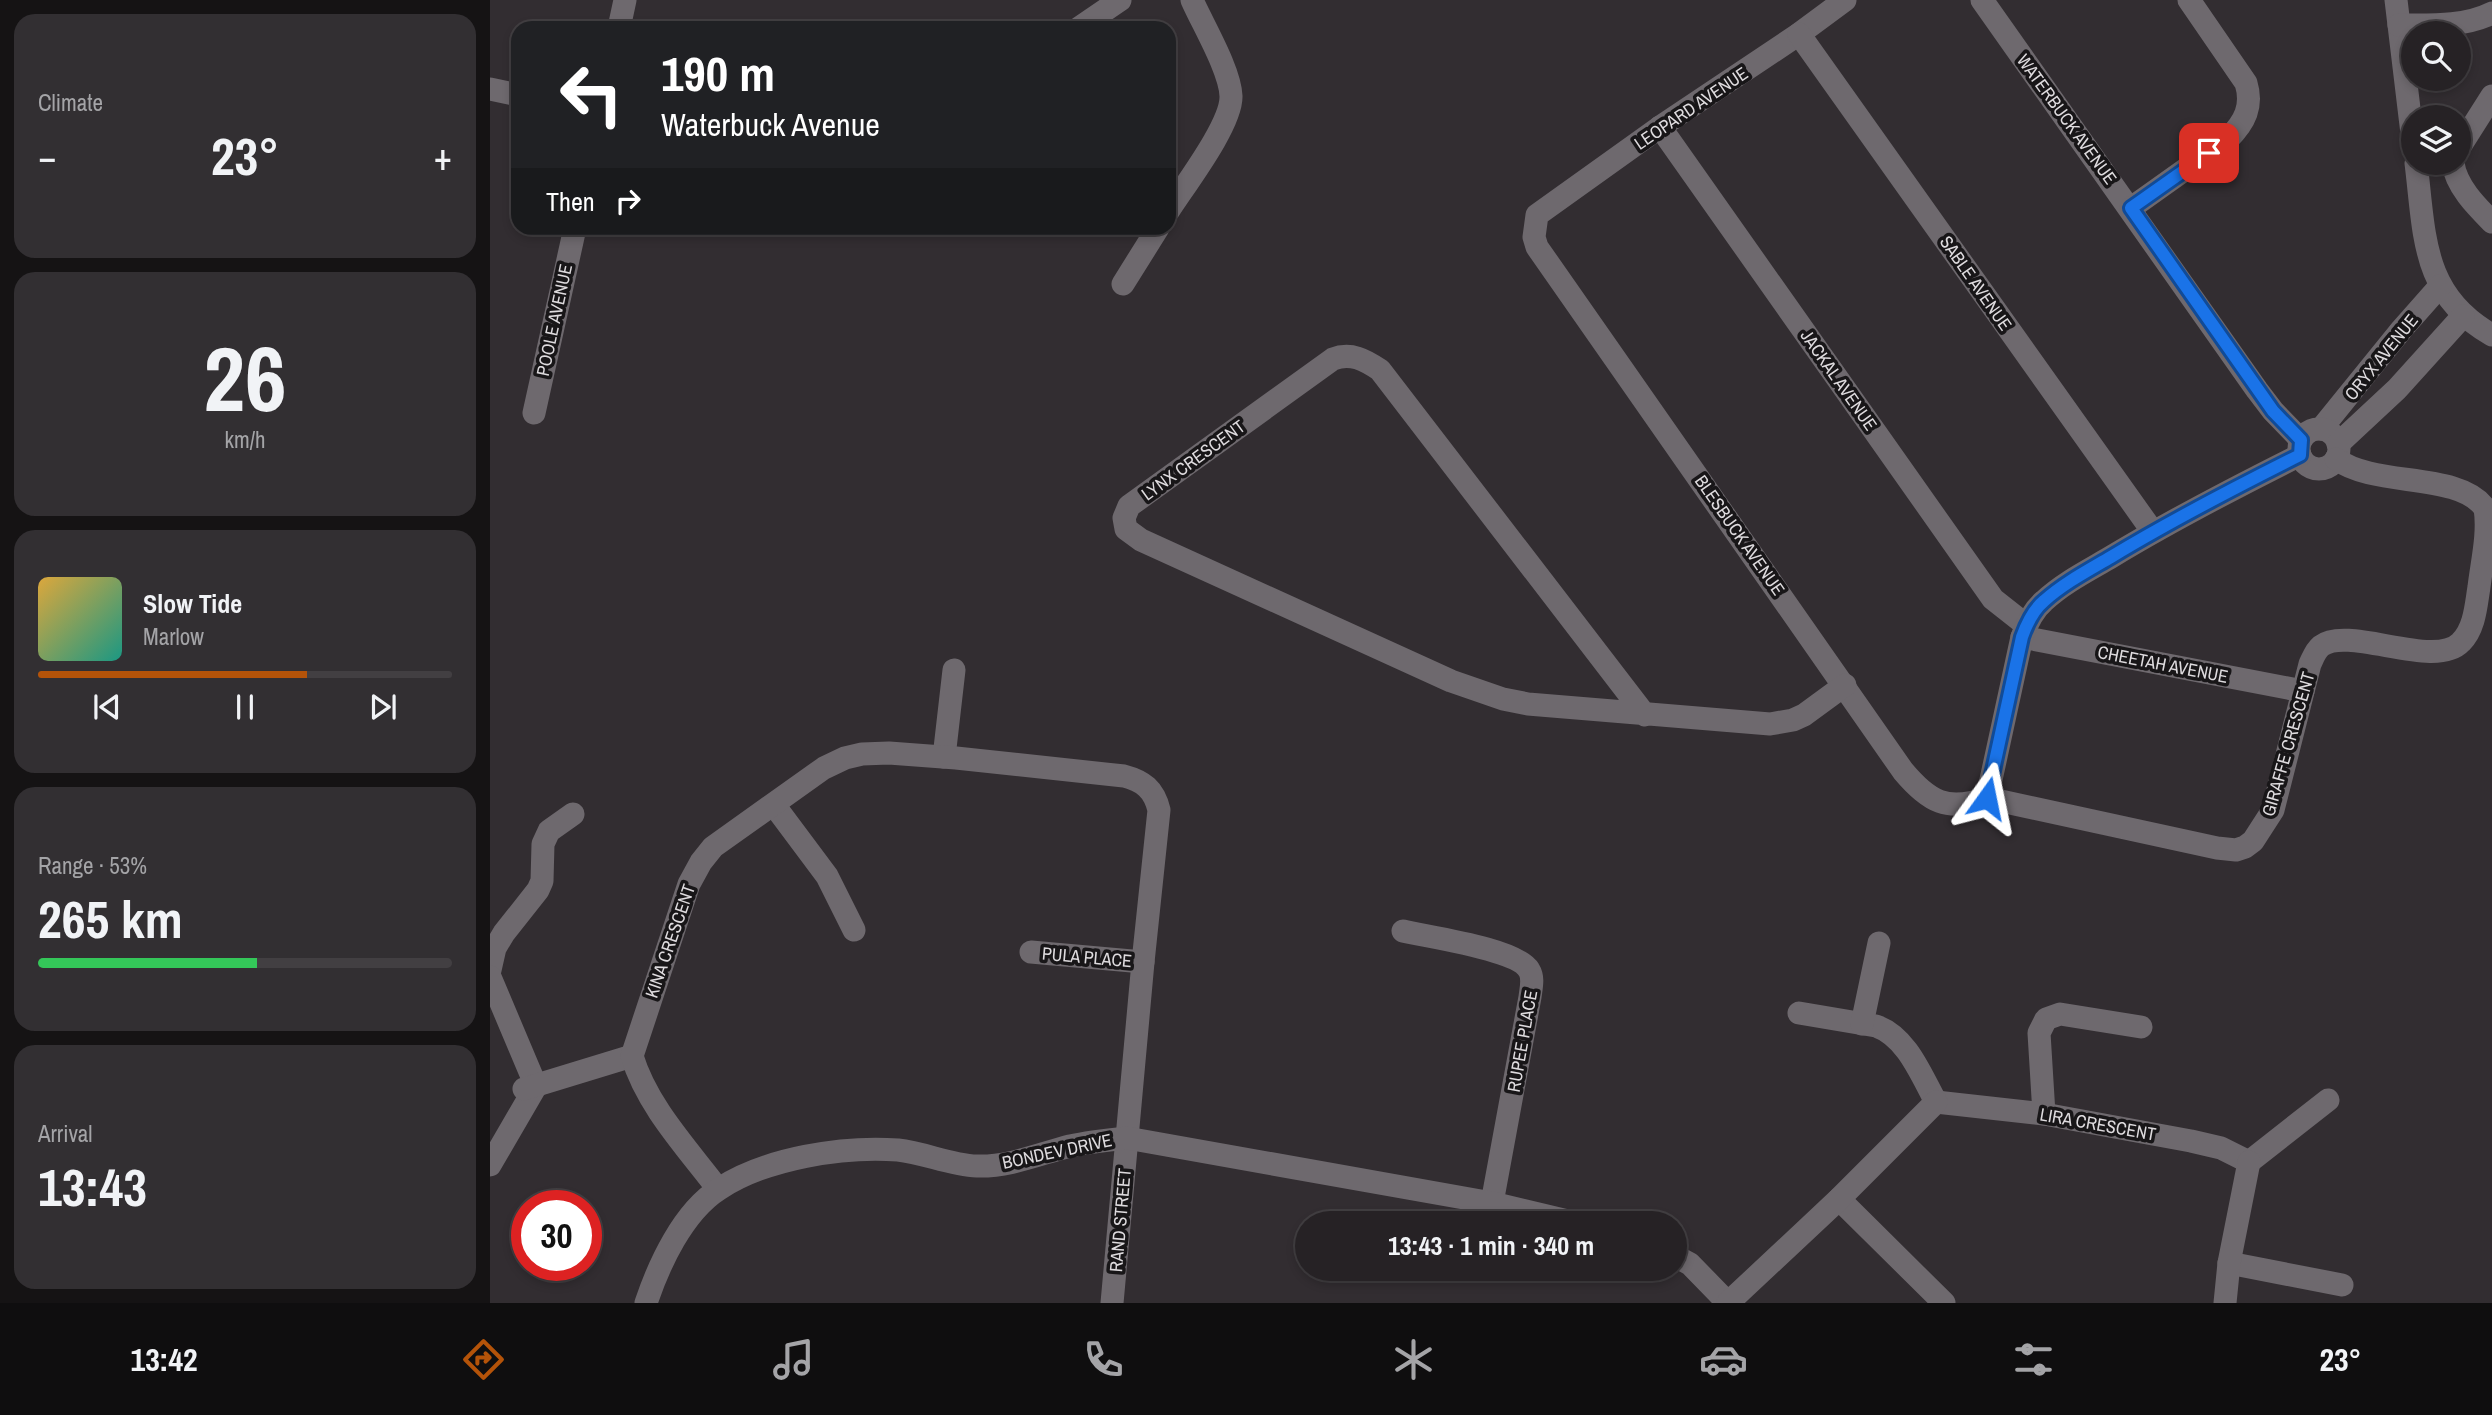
<!DOCTYPE html>
<meta charset="utf-8">
<style>
body{margin:0;font-family:"Archivo Narrow",sans-serif;background:#322f32;color:#f1f3f6;height:100vh;display:flex;flex-direction:column;font-size:26px;white-space:nowrap}
*{box-sizing:border-box;margin:0}
p{font-size:23px;color:#a4a4a7}
.icon{flex:none;width:38px;height:38px;fill:none;stroke:currentColor;stroke-width:2;stroke-linecap:round;stroke-linejoin:round}
.map{position:relative;flex:1;overflow:hidden}
.sheet{display:flex;flex-direction:column;gap:14px;padding:14px;background:#151314;width:490px}
.sheet>*{flex:none}
.banner{position:absolute;left:21px;top:21px;width:665px;height:214px;border-radius:21px;box-shadow:0 4px 10px #0003,0 0 0 2px #423f42;background:#202124;color:#fff;overflow:hidden}
.buttons{position:absolute;left:1911px;top:21px;display:grid;gap:14px}
.buttons a{display:grid;place-items:center;width:70px;height:70px;border-radius:50%;background:#262225;box-shadow:0 4px 10px #0003,0 0 0 2px #423f42;font-size:35px}
.speed{position:absolute;left:21px;top:1190px;display:flex;gap:14px;font-size:35px;font-weight:700;text-align:center}
.speed>*{display:grid;place-content:center;width:91px;height:91px;border-radius:50%;background:#262225;box-shadow:0 4px 10px #0003,0 0 0 2px #423f42;line-height:1}
.speed .limit{border:10px solid #d22;background:#fff;color:#111}
.pin{position:absolute;display:grid;place-items:center;width:60px;height:60px;color:#fff;margin:-30px;border-radius:14px;box-shadow:0 4px 10px #0006}
.me{position:absolute;width:77px;margin:-38px;rotate:12deg;stroke-linejoin:round;filter:drop-shadow(0 0 5px #0008)}
.turn{display:flex;align-items:center;gap:24px;height:147px;padding:0 35px;font-size:32px}
.turn .icon{width:91px;height:91px;stroke-width:2.5}
.turn b{display:block;font-size:49px;line-height:60px}
.then{display:flex;align-items:center;height:66px;padding:0 35px;background:#0003;gap:14px;font-size:26px}
.big{font-size:52px;font-weight:700;line-height:1.1}
.sheet .tile{flex:1;display:flex;flex-direction:column;justify-content:center;gap:10px;min-width:0;padding:0 24px;border-radius:21px;background:#322f32}
.sheet .dial{align-items:center;gap:0}
.dial b{font-size:91px;line-height:1}
.song{display:flex;align-items:center;gap:21px}
.cover{width:84px;height:84px;border-radius:10px;background:linear-gradient(135deg,hsl(40 70% 55%),hsl(170 70% 35%))}
.played{height:7px;border-radius:4px;background:linear-gradient(90deg,#b45309 65%,#423f42 65%)}
.keys{display:flex;justify-content:space-around;direction:ltr}
.heat{display:flex;justify-content:space-between;align-items:center;font-size:38px;direction:ltr}
.charge{height:10px;border-radius:5px;background:linear-gradient(90deg,#34c759 53%,#423f42 0)}
.trip{position:absolute;left:805px;top:1211px;width:392px;height:70px;border-radius:35px;background:#262225;box-shadow:0 4px 10px #0003,0 0 0 2px #423f42;font-weight:700;line-height:70px;text-align:center}
.menu{display:flex;height:112px;justify-content:space-around;align-items:center;background:#0f0e0f;color:#a4a4a7}
.menu .icon{width:49px;height:49px}
.menu .current{color:#b45309}
.menu b{font-size:32px;color:#f1f3f6}
main{display:flex;flex:1;min-height:0}
.map>svg:first-child{display:block}
</style>
<main>
<section class="sheet">
<div class="tile"><p>Climate</p>
<div class="heat"><a>−</a><b class="big">23°</b><a>+</a></div>
</div>
<div class="tile dial"><b>26</b><p>km/h</p></div>
<div class="tile">
<div class="song"><i class="cover"></i><div><b>Slow Tide</b><p>Marlow</p></div></div>
<div class="played"></div>
<div class="keys"><svg class="icon" aria-label="previous" viewBox="0 0 24 24"><path d="M18 5L8 12l10 7zM5 5v14"/></svg><svg class="icon" aria-label="pause" viewBox="0 0 24 24"><path d="M8 5v14M16 5v14"/></svg><svg class="icon" aria-label="next" viewBox="0 0 24 24"><path d="M6 5l10 7-10 7zM19 5v14"/></svg></div>
</div>
<div class="tile"><p>Range · 53%</p><b class="big">265 km</b><div class="charge"></div></div>
<div class="tile"><p>Arrival</p><b class="big">13:43</b></div>
</section>
<div class="map">
<svg width="2002" height="1303" viewBox="0 0 2002 1303">
<rect width="100%" height="100%" fill="#322d31"/>
<g fill="none" stroke-linecap="round" stroke-linejoin="round">
<g stroke="#6e696e" stroke-width="23">
<path d="M1355,0L1309,34L1170,127L1047,215L1044,237L1047,247L1413,771C1439,802 1457,812 1497,798"/>
<polyline points="1492,0 1767,390 1783,411 1811,440"/>
<polyline points="1906,0 1923,142"/>
<path d="M1909,25C1940,25 1974,27 2002,13"/>
<polyline points="129,28 135,0"/>
<polyline points="589,28 630,0"/>
<polyline points="1309,34 1663,532"/>
<polyline points="0,89 28,95"/>
<polyline points="1170,127 1503,599 1536,625"/>
<polyline points="1969,148 2002,96"/>
<path d="M1926,163C1935,235 1931,295 2002,335"/>
<path d="M1963,163C1966,186 1986,206 2002,222"/>
<path d="M1641,208L1738,139C1755,122 1763,106 1756,83L1699,0"/>
<path d="M679,210C695,185 742,124 741,96C740,70 713,25 702,0"/>
<polyline points="633,284 668,228"/>
<polyline points="44,413 85,228"/>
<polyline points="1831,429 1912,329 1950,286"/>
<circle cx="1829" cy="449" r="20"/>
<polyline points="1848,444 1907,389 1973,316"/>
<polyline points="1532,637 1813,691"/>
<path d="M1155,715L890,370C875,360 861,352 843,359L639,506L634,518L636,529L651,540L961,681L1013,699L1038,704L1280,724L1303,720L1314,715L1355,685"/>
<polyline points="454,757 464,670"/>
<path d="M1497,798L1727,848L1746,850L1755,847L1763,841L1783,810L1820,664C1823,658 1825,651 1831,646C1858,625 1945,670 1971,642C1985,628 1986,605 1989,587C1992,561 1999,534 1995,508C1967,471 1886,488 1846,459"/>
<path d="M1497,798L1532,637C1537,623 1543,610 1554,601C1573,583 1599,570 1621,557C1682,520 1746,487 1810,455"/>
<polyline points="284,805 337,876 364,930"/>
<path d="M913,931C938,937 1027,949 1039,970C1044,978 1041,988 1040,997L1002,1203"/>
<polyline points="541,952 653,962"/>
<polyline points="0,970 5,948 14,933 48,890 52,881 53,844 59,831 83,814"/>
<polyline points="0,977 46,1086 0,1165"/>
<path d="M1309,1013L1386,1026C1417,1037 1431,1075 1446,1102"/>
<polyline points="1372,1024 1389,943"/>
<polyline points="34,1089 142,1056"/>
<polyline points="1446,1102 1554,1114 1701,1141 1731,1148 1759,1162"/>
<polyline points="1554,1114 1549,1033 1556,1019 1570,1014 1651,1027"/>
<polyline points="1759,1162 1838,1100"/>
<path d="M228,1189C197,1148 157,1106 142,1056L199,884L211,862L223,847L334,768L355,758L372,754L399,753L466,758L634,776C653,781 664,789 669,810L653,962L622,1303"/>
<polyline points="1349,1199 1454,1303"/>
<polyline points="1185,1256 1200,1264 1238,1303"/>
<polyline points="1739,1263 1852,1285"/>
<path d="M156,1303C169,1264 193,1212 229,1189C276,1158 353,1146 408,1150C435,1153 460,1165 487,1166C519,1167 549,1154 580,1146C599,1142 618,1140 637,1138L1002,1203L1086,1223"/>
<polyline points="1238,1303 1349,1199 1446,1102"/>
<polyline points="1735,1303 1739,1263 1759,1162"/>
</g>
</g>
<g fill="none" stroke-linecap="round" stroke-linejoin="round">
<g stroke="#114b97" stroke-width="18">
<path id="route" d="M1497,798L1532,637C1537,623 1543,610 1554,601C1574,583 1599,570 1621,557C1682,520 1746,487 1810,455L1811,440L1783,411L1641,208L1719,153"/>
</g>
<use href="#route" stroke="#1a73e8" stroke-width="12"/>
</g>
<g text-anchor="middle" dominant-baseline="central" stroke-width="7" stroke-linejoin="round" paint-order="stroke">
<g font-size="18" fill="#dedbde" stroke="#181618">
<text transform="translate(1201 108) rotate(-34)">LEOPARD AVENUE</text>
<text transform="translate(1577 119) rotate(54)">WATERBUCK AVENUE</text>
<text transform="translate(1486 283) rotate(55)">SABLE AVENUE</text>
<text transform="translate(64 320) rotate(-78)">POOLE AVENUE</text>
<text transform="translate(1891 357) rotate(-51)">ORYX AVENUE</text>
<text transform="translate(1349 380) rotate(55)">JACKAL AVENUE</text>
<text transform="translate(703 460) rotate(-36)">LYNX CRESCENT</text>
<text transform="translate(1250 535) rotate(55)">BLESBUCK AVENUE</text>
<text transform="translate(1673 664) rotate(11)">CHEETAH AVENUE</text>
<text transform="translate(1798 744) rotate(-74)">GIRAFFE CRESCENT</text>
<text transform="translate(180 941) rotate(-71)">KINA CRESCENT</text>
<text transform="translate(597 957) rotate(5)">PULA PLACE</text>
<text transform="translate(1032 1041) rotate(-80)">RUPEE PLACE</text>
<text transform="translate(1608 1124) rotate(10)">LIRA CRESCENT</text>
<text transform="translate(567 1151) rotate(-12)">BONDEV DRIVE</text>
<text transform="translate(630 1220) rotate(-85)">RAND STREET</text>
</g>
</g>
</svg>
<div class="buttons">
<a><svg class="icon" aria-label="search" viewBox="0 0 24 24"><circle cx="10" cy="10" r="6"/><path d="M15 15l6 6"/></svg></a>
<a><svg class="icon" aria-label="layers" viewBox="0 0 24 24"><path d="M12 4l9 5-9 5-9-5zM3 14l9 5 9-5"/></svg></a>
</div>
<div class="speed"><div class="limit">30</div></div>
<div class="pin" style="left:1719px;top:153px;background:#d93025"><svg class="icon" aria-label="arrive" viewBox="0 0 24 24"><path d="M6 21V4h12l-3 4 3 4H6"/></svg></div>
<svg class="me" style="left:1497px;top:798px" viewBox="-20 -20 40 40"><path d="M0-17L14 15 0 8-14 15z" fill="#1a73e8" stroke="#fff" stroke-width="4"/></svg>
<div class="trip">13:43 · 1 min · 340 m</div>
<div class="banner">
<div class="turn"><svg class="icon" aria-label="left" viewBox="0 0 24 24"><path d="M17 20v-9H6M10 6l-5 5 5 5"/></svg><div><b>190 m</b>Waterbuck Avenue</div></div>
<div class="then">Then<svg class="icon" aria-label="right" viewBox="0 0 24 24"><path d="M7 20v-9h11M14 6l5 5-5 5"/></svg></div>
</div>
</div>
</main>
<nav class="menu">
<b>13:42</b>
<svg class="icon current" aria-label="directions" viewBox="0 0 24 24"><path d="M12 3l9 9-9 9-9-9zM9 14v-3h6M13 9l2 2-2 2"/></svg>
<svg class="icon" aria-label="music" viewBox="0 0 24 24"><path d="M9 18V5l10-2v13"/><circle cx="6" cy="18" r="3"/><circle cx="16" cy="16" r="3"/></svg>
<svg class="icon" aria-label="phone" viewBox="0 0 24 24"><path d="M5 4h4l2 5-3 2q2 4 5 5l2-3 5 2v4C11 20 4 13 5 4z"/></svg>
<svg class="icon" aria-label="climate" viewBox="0 0 24 24"><path d="M12 3v18M4 7l16 10M4 17L20 7"/></svg>
<svg class="icon" aria-label="car" viewBox="0 0 24 24"><path d="M5 17H2v-5l4-1 3-4h7l3 4 3 1v5h-3M9 17h6M6 11h13"/><circle cx="7" cy="17" r="2"/><circle cx="17" cy="17" r="2"/></svg>
<svg class="icon" aria-label="filters" viewBox="0 0 24 24"><path d="M4 7h16M4 17h16"/><circle cx="9" cy="7" r="2"/><circle cx="15" cy="17" r="2"/></svg>
<b>23°</b>
</nav>
